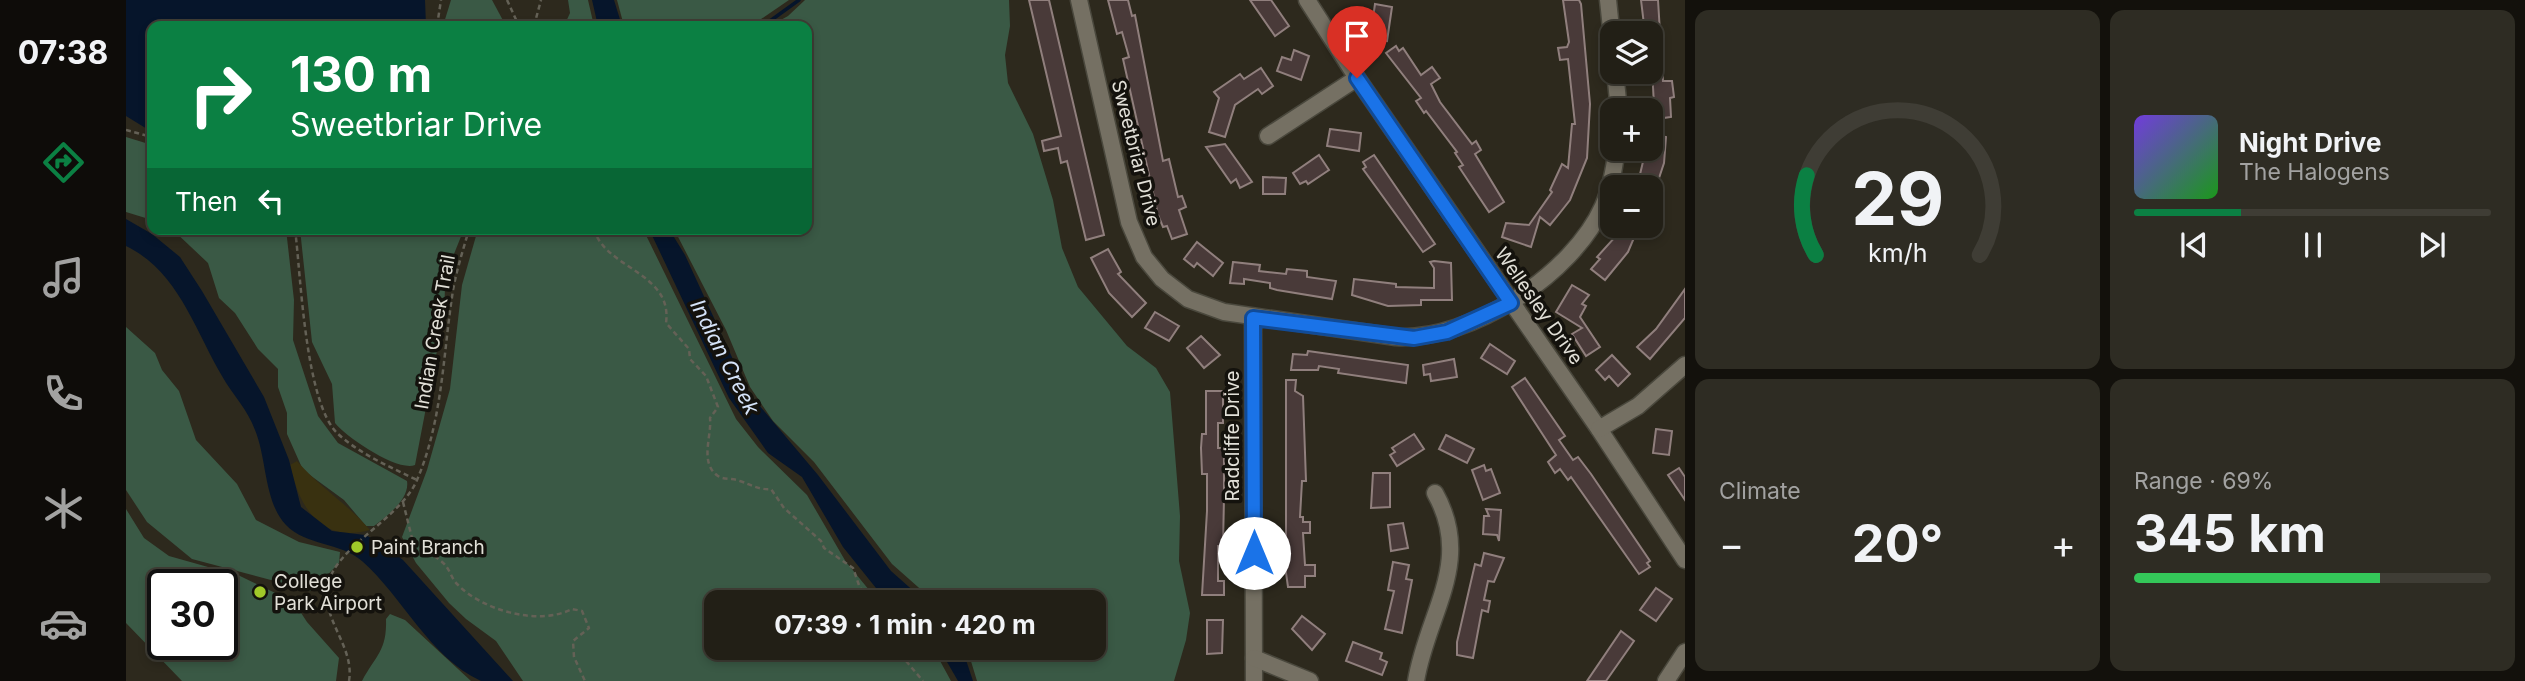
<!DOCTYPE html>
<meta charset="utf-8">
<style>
body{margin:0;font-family:Inter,sans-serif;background:#2e2c23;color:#f1f3f6;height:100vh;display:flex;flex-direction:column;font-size:26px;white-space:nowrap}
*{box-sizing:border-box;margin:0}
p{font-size:23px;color:#a2a2a1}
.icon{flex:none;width:38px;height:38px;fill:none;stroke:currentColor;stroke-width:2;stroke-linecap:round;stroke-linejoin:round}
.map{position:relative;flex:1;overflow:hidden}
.drawer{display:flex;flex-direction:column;gap:10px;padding:10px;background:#13110c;width:840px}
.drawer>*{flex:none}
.guide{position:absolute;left:21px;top:21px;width:665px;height:214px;border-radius:14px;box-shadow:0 4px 10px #0003,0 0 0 2px #3f3d35;background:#0b8043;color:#fff;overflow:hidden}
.buttons{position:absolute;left:1474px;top:21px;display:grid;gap:14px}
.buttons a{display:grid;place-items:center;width:63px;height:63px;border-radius:14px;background:#221f16;box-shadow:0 4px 10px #0003,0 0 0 2px #3f3d35;font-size:35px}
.speed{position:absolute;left:21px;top:569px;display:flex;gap:14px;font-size:35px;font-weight:700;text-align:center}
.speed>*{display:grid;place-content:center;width:91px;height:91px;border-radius:50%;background:#221f16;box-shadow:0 4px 10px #0003,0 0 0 2px #3f3d35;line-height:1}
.speed .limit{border:4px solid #111;border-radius:10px;background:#fff;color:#111}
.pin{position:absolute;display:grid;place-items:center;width:60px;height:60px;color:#fff;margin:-72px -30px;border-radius:50% 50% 50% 0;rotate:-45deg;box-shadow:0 0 7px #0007}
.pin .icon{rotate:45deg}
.me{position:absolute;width:77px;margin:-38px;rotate:0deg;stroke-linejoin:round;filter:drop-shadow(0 0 5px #0008)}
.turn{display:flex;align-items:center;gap:24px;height:147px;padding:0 28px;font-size:32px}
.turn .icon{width:91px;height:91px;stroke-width:2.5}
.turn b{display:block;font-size:49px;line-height:60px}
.then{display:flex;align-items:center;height:66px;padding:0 28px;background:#0003;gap:14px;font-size:26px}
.big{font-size:52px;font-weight:700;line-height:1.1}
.drawer .widget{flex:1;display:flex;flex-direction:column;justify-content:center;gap:10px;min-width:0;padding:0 24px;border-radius:14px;background:#2e2c23}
.drawer .dial{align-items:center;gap:0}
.dial svg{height:182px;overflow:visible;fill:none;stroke:#3f3d35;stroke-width:7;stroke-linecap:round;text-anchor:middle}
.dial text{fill:#f1f3f6;stroke:none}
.song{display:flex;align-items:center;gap:21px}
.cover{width:84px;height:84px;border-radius:10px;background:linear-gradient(135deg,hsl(260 70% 55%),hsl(120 70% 35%))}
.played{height:7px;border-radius:4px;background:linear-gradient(90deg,#0b8043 30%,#3f3d35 30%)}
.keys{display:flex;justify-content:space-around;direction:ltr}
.heat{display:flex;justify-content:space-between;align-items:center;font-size:38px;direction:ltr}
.charge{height:10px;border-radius:5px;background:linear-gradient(90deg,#34c759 69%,#3f3d35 0)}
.drawer .tiles{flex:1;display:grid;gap:10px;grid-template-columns:repeat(2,1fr)}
.trip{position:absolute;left:578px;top:590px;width:402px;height:70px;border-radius:14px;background:#221f16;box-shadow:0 4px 10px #0003,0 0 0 2px #3f3d35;font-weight:700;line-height:70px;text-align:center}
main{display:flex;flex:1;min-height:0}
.tab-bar{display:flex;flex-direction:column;width:126px;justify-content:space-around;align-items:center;background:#0e0c09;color:#a2a2a1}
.tab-bar .icon{width:49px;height:49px}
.tab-bar .active{color:#0b8043}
.tab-bar b{font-size:32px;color:#f1f3f6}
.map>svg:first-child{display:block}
</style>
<main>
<nav class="tab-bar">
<b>07:38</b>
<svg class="icon active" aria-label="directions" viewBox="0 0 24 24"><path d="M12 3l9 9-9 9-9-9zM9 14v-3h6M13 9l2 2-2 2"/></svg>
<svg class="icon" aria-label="music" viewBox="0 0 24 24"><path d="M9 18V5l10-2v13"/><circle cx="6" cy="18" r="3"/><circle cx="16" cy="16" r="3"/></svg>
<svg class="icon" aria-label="phone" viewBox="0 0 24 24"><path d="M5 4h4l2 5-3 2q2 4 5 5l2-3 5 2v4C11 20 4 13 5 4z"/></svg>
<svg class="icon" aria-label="climate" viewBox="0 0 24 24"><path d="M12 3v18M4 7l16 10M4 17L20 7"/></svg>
<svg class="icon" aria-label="car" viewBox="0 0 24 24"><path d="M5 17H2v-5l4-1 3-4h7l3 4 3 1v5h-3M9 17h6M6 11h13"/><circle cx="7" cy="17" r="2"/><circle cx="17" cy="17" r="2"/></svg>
</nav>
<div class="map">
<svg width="1559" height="681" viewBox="0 0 1559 681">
<rect width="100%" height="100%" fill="#2d291d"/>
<g fill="#3a5945" fill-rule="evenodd">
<polygon points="325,0 366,0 380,26 317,26"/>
<polygon points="442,0 462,0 468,26 438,26 444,13"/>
<polygon points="491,0 663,0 625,26 498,26"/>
<polygon points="679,0 883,0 884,26 879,55 882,83 907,134 927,200 936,248 952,287 1001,346 1030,368 1044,392 1054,516 1053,561 1064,613 1060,640 1048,681 851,681 841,648 968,648 968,602 809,602 766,564 688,462 647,421 624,387 600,330 548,229 681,229 681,26 644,26 662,16"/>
<polygon points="0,137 26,145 26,220 0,212"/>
<path d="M46,229H160L168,300L167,340L192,416L212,443L281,481C284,499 261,516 248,526H240L218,500L177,470L161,434V413L152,387V369L132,349L109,313L93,298L82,263Z"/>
<path d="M174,229H338L326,259L319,288L318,314L289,465C272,472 221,438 209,423L206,384L186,342Z"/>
<polygon points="352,229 517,229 610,419 632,447 681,495 720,562 753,602 590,602 590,648 807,648 825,681 397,681 370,641 340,619 323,603 290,563 276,537 301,470 324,389 336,285"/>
<polygon points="0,327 29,353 36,370 53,391 70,440 111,484 130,520 173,542 214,552 213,563 186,591 66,559 21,522 0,490"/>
<path d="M0,509L18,538L43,556L114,576L168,602L181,622L213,658L210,681H56L0,623ZM37,584H96V644H37Z"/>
<path d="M264,614L279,620L345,681H236C250,655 261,651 260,619Z"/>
</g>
<path fill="#393110" d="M171,461C193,487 222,504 244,530C194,544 173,506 164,465Z"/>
<g fill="#06152b">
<polygon points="0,0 299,0 300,26 26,26 26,132 0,116"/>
<polygon points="466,0 488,0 496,26 472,26"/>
<path d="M0,219L26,234L54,257L76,291L138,397L163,460L175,507L206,531L239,535L254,542L277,560L387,681C379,681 363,681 355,681C303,657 277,597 236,561C214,542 180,546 160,525C138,502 141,459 129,430C122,410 106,394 96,376C69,330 52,271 0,246Z"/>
<polygon points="523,229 543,229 559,255 622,392 692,475 765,571 800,602 763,602 758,598 717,547 676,477 642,453 603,398"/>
<polygon points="813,648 836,648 847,681 832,681"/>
</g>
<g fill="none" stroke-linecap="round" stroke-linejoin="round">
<polyline stroke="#06152b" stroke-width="3.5" points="637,26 673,0"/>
</g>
<g fill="#493a39" stroke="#907f7d" stroke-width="2">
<polygon points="903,0 923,0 978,235 960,240 941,161 935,163 932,148 918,151 916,141 935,136"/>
<polygon points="982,0 1002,0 1006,16 1009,15 1037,161 1043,159 1052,197 1056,196 1060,207 1053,210 1061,234 1046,239 1041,226 1037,227 1032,215 997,59 1003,57 996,32 991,34"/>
<polygon points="1124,0 1145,0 1163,26 1149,36"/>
<polygon points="1437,0 1453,0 1455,4 1464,104 1461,158 1444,200 1433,214 1424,225 1414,217 1405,247 1376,237 1380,223 1403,225 1426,192 1424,190 1436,164 1442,168 1446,124 1449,124 1442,59 1434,60 1432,48 1441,47 1443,42"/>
<polygon points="1515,0 1532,0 1537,81 1546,81 1548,97 1544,98 1545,117 1538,118 1535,136 1540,137 1538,163 1530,187 1511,187 1520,149 1524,149 1524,106 1528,105 1524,33 1519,33"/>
<polygon points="1249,4 1266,7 1261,41 1244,38"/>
<polygon points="1270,46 1273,51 1277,48 1295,75 1306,67 1314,78 1305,84 1314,102 1346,144 1350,141 1355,150 1349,154 1378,202 1363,212 1333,167 1337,165 1329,153 1331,152 1300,111 1298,113 1290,101 1295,98 1260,53"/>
<polygon points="1168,50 1183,56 1175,80 1151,71 1156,57 1165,60"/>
<polygon points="1135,68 1147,86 1136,94 1132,89 1109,105 1099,137 1083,132 1093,98 1088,92 1114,74 1118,79"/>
<polygon points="1204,129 1235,133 1233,151 1201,146"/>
<polygon points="1099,144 1126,182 1114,188 1110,179 1105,183 1080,147"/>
<polygon points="1193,155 1203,170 1182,184 1180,181 1174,184 1167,173"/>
<polygon points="1248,155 1309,244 1297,252 1237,169 1240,167 1237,162"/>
<polygon points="1137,177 1160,178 1159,194 1137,194"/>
<polygon points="1499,226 1513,226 1502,252 1479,280 1465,269 1474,259 1471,257"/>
<polygon points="1071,242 1097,263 1087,276 1071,263 1068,267 1058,259"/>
<polygon points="982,249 995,272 992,274 1020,303 1006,317 983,293 965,258"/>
<polygon points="1308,261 1325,263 1326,300 1295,300 1295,305 1262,306 1226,295 1228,279 1270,284 1270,287 1308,288 1308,268 1304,262"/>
<polygon points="1107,262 1134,265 1133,271 1160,274 1161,269 1181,271 1181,277 1210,281 1206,299 1151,290 1144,288 1144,283 1118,279 1118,284 1104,283"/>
<polygon points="1446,285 1463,295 1456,304 1460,306 1454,317 1474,347 1460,356 1446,334 1456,328 1430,312"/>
<polygon points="1559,289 1559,318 1524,359 1511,347 1530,329"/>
<polygon points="1029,312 1053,326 1043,341 1019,328"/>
<polygon points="1075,336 1094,355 1078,368 1061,348"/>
<polygon points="1364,344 1389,361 1381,374 1355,358"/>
<polygon points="1182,351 1282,365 1280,383 1212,373 1213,369 1193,366 1192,370 1165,370 1167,354 1181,355"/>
<polygon points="1486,355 1504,374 1492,386 1483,376 1479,380 1470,370"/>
<polygon points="1328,359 1331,377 1305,381 1304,374 1298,375 1297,365"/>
<polygon points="1399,378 1439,436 1433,440 1447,460 1452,457 1465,474 1524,561 1521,563 1524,567 1513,574 1445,477 1442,480 1434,469 1429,473 1422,462 1430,455 1386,387"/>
<polygon points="1160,380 1170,380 1169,391 1177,396 1180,481 1176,481 1174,517 1177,517 1177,522 1184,522 1184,533 1177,533 1179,565 1189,565 1189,576 1179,576 1179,587 1162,587 1160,573"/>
<polygon points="1080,391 1097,391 1097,423 1092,423 1092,448 1098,448 1098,497 1097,546 1092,546 1092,581 1098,581 1098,595 1076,595 1081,511 1081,474 1076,474 1075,448 1076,434 1080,434"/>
<polygon points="1530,429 1546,431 1543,455 1527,453"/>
<polygon points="1288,434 1298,449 1271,466 1264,455 1269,452 1266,448"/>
<polygon points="1320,435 1348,449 1341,463 1313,449"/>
<polygon points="1358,465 1360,471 1365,469 1374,493 1357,500 1346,470"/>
<polygon points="1553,468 1559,477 1559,500 1542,475"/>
<polygon points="1247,473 1264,473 1264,507 1245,508"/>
<polygon points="1360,509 1375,510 1373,541 1371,535 1357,534 1358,516 1363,516"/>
<polygon points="1277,523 1282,548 1265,551 1262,525"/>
<polygon points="1358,553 1378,558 1368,582 1362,581 1358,600 1364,601 1362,612 1356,610 1355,615 1347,658 1331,655 1331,642 1349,564 1355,566"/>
<polygon points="1267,562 1283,565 1280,579 1286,580 1276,633 1259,629 1268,591 1262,590"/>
<polygon points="1530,588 1546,599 1530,621 1514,610"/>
<polygon points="1176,616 1199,634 1186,650 1166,629"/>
<polygon points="1081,620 1097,620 1096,653 1081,654"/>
<polygon points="1495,631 1508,641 1480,681 1461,681"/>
<polygon points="1227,642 1256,653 1254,659 1261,662 1256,675 1220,661"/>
</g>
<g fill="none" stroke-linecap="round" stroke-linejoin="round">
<g stroke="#4a483d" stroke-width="19">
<g id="minor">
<path d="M953,0L1003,222L1018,257L1036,279L1062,299L1098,312L1270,337C1345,341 1447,274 1477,206C1485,188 1488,168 1491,149"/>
<polyline points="1181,0 1231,78 1473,429 1559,560"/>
<polyline points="1482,0 1486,38"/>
<polyline points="1489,72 1493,110"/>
<polyline points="1142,136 1231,78"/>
<polyline points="1127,318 1128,681"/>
<polyline points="1473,429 1512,406 1559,365"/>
<polyline points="1128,658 1184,681"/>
<path d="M1290,681C1301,613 1348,562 1309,493"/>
<polyline points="1540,681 1559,652"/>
</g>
</g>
<g stroke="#646156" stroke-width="2.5" stroke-dasharray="5 3.5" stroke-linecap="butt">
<polyline points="381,0 393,26"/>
<polyline points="311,26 315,0"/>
<polyline points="408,26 415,0"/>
<polyline points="0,130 26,137"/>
<path d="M169,229C175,276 179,403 212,434C234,454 264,467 291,480"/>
<path d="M468,229C479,269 547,272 540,323L563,349L564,359L580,376L592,407L584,418C586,436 573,463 592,476C598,480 607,478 614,481C626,485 632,490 645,489L658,508L695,541L698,548L727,568L734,588L748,602"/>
<path d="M277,502L288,546C298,551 313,557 320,566C324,571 326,579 331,584C357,611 413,626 446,609L456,611L463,628L447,641L448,657L459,681"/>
<polyline points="769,648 797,681"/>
<path d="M223,681C229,646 194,619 202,584C210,547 275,518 291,480C316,422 317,357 326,297C329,274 337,251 343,229"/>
</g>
<use href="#minor" stroke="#757063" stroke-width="16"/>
</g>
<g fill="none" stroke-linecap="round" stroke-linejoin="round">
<g stroke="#114b97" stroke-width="18">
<polyline id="route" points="1128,553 1127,318 1288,338 1321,332 1385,303 1231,78"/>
</g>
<use href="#route" stroke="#1a73e8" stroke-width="12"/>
</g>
<g fill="#a1c929" stroke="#14120d" stroke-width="2.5">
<circle cx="231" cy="547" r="7"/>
<circle cx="134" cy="592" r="7"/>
</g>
<g text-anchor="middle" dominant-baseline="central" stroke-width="7" stroke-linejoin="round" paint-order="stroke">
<g font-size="19" fill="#e2e0d8" stroke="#14120d">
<text transform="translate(1010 153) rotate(76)">Sweetbriar Drive</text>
<text transform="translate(1413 306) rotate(55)">Wellesley Drive</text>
<text transform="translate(309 332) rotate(-80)">Indian Creek Trail</text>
<text transform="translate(1106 436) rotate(-90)">Radcliffe Drive</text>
</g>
<g font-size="19" fill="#e2e0d8" stroke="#14120d" text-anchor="start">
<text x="245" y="547">Paint Branch</text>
<text x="148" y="581">College<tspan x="148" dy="22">Park Airport</tspan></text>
</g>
<g font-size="21" font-style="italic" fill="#d5e3f8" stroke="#14120d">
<text transform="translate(599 357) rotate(63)">Indian Creek</text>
</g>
</g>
</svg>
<div class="buttons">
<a><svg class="icon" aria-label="layers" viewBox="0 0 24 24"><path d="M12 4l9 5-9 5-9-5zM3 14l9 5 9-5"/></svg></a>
<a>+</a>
<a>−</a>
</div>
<div class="speed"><div class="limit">30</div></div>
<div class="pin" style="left:1231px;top:78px;background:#d93025"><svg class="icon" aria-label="arrive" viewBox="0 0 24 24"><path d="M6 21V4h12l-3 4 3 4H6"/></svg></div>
<svg class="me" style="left:1128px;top:553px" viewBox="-20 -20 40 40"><circle r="19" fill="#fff"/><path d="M0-13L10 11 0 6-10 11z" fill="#1a73e8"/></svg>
<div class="trip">07:39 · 1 min · 420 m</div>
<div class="guide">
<div class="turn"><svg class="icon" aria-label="right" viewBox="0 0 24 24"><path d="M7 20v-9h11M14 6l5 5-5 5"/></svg><div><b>130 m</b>Sweetbriar Drive</div></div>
<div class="then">Then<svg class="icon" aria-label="left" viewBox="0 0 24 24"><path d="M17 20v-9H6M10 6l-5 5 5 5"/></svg></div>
</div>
</div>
<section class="drawer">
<div class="tiles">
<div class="widget dial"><svg viewBox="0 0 100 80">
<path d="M14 69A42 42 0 1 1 86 69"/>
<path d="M14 69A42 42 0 0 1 10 34" stroke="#0b8043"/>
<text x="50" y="56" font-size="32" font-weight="700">29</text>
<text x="50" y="72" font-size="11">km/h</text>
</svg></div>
<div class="widget">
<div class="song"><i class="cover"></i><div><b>Night Drive</b><p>The Halogens</p></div></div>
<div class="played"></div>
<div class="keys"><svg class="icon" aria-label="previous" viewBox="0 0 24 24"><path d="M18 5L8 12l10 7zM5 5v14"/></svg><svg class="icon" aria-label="pause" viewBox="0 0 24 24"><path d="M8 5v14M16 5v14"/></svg><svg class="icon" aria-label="next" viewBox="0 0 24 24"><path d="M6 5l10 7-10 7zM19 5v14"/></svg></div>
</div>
<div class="widget"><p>Climate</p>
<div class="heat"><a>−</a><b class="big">20°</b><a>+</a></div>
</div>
<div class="widget"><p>Range · 69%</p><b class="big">345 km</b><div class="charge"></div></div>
</div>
</section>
</main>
